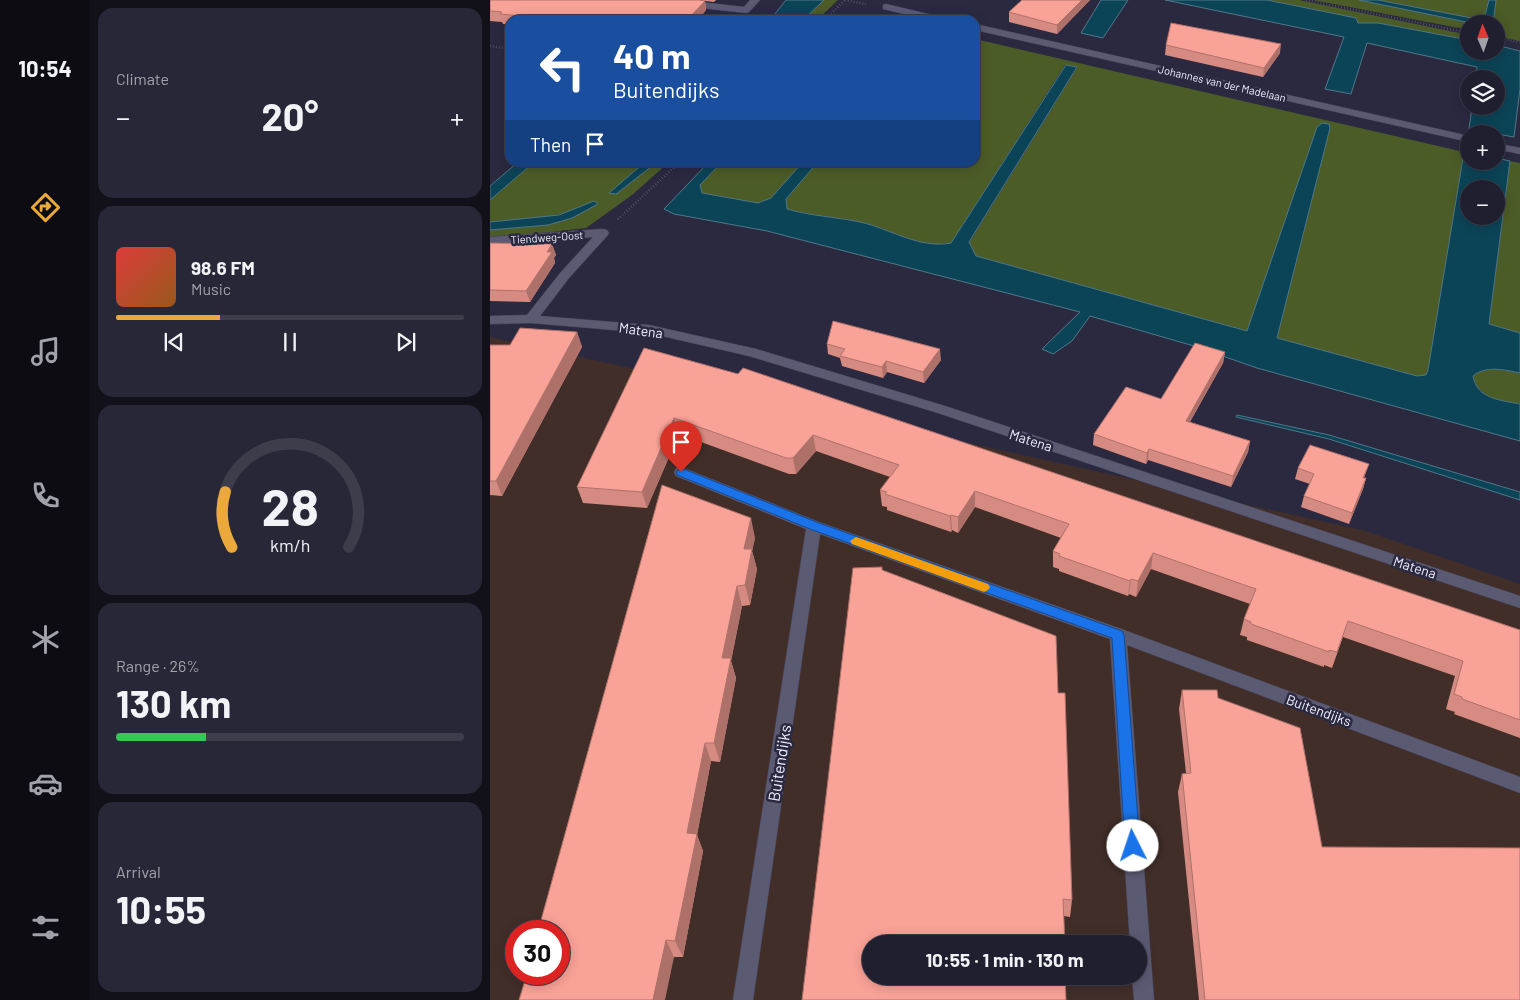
<!DOCTYPE html>
<meta charset="utf-8">
<style>
body{margin:0;font-family:Barlow,sans-serif;background:#282738;color:#f1f3f6;height:100vh;display:flex;flex-direction:column;font-size:19px;white-space:nowrap}
*{box-sizing:border-box;margin:0}
p{font-size:16px;color:#a2a2ab}
.icon{flex:none;width:28px;height:28px;fill:none;stroke:currentColor;stroke-width:2;stroke-linecap:round;stroke-linejoin:round}
.map{position:relative;flex:1;overflow:hidden}
.sheet{display:flex;flex-direction:column;gap:8px;padding:8px;background:#12111a;width:400px}
.sheet>*{flex:none}
.banner{position:absolute;left:15px;top:15px;width:475px;height:152px;border-radius:15px;box-shadow:0 2px 12px #0003,0 0 0 1px #3d3d4c;background:#1a4fa0;color:#fff;overflow:hidden}
.needle{width:32px;rotate:358deg}
.buttons{position:absolute;left:970px;top:15px;display:grid;gap:10px}
.buttons a{display:grid;place-items:center;width:45px;height:45px;border-radius:50%;background:#201f30;box-shadow:0 2px 12px #0003,0 0 0 1px #3d3d4c;font-size:25px}
.speed{position:absolute;left:15px;top:920px;display:flex;gap:10px;font-size:25px;font-weight:700;text-align:center}
.speed>*{display:grid;place-content:center;width:65px;height:65px;border-radius:50%;background:#201f30;box-shadow:0 2px 12px #0003,0 0 0 1px #3d3d4c;line-height:1}
.speed .limit{border:8px solid #d22;background:#fff;color:#111}
.pin{position:absolute;display:grid;place-items:center;width:42px;height:42px;color:#fff;margin:-51px -21px;border-radius:50% 50% 50% 0;rotate:-45deg;box-shadow:0 0 5px #0007}
.pin .icon{rotate:45deg}
.me{position:absolute;width:55px;margin:-28px;rotate:356deg;stroke-linejoin:round;filter:drop-shadow(0 0 4px #0008)}
.turn{display:flex;align-items:center;gap:18px;height:105px;padding:0 25px;font-size:22px}
.turn .icon{width:65px;height:65px;stroke-width:2.5}
.turn b{display:block;font-size:35px;line-height:42px}
.then{display:flex;align-items:center;height:48px;padding:0 25px;background:#0003;gap:10px;font-size:19px}
.big{font-size:38px;font-weight:700;line-height:1.1}
.sheet .widget{flex:1;display:flex;flex-direction:column;justify-content:center;gap:8px;min-width:0;padding:0 18px;border-radius:15px;background:#282738}
.sheet .dial{align-items:center;gap:0}
.dial svg{height:130px;overflow:visible;fill:none;stroke:#3d3d4c;stroke-width:7;stroke-linecap:round;text-anchor:middle}
.dial text{fill:#f1f3f6;stroke:none}
.song{display:flex;align-items:center;gap:15px}
.cover{width:60px;height:60px;border-radius:8px;background:linear-gradient(135deg,hsl(0 70% 55%),hsl(30 70% 35%))}
.played{height:5px;border-radius:2px;background:linear-gradient(90deg,#eca93b 30%,#3d3d4c 30%)}
.keys{display:flex;justify-content:space-around;direction:ltr}
.heat{display:flex;justify-content:space-between;align-items:center;font-size:28px;direction:ltr}
.charge{height:8px;border-radius:4px;background:linear-gradient(90deg,#34c759 26%,#3d3d4c 0)}
.trip{position:absolute;left:372px;top:935px;width:285px;height:50px;border-radius:25px;background:#201f30;box-shadow:0 2px 12px #0003,0 0 0 1px #3d3d4c;font-weight:700;line-height:50px;text-align:center}
main{display:flex;flex:1;min-height:0}
.tab-bar{display:flex;flex-direction:column;width:90px;justify-content:space-around;align-items:center;background:#0d0c13;color:#a2a2ab}
.tab-bar .icon{width:35px;height:35px}
.tab-bar .active{color:#eca93b}
.tab-bar b{font-size:22px;color:#f1f3f6}
.map>svg:first-child{display:block}
</style>
<main>
<nav class="tab-bar">
<b>10:54</b>
<svg class="icon active" aria-label="directions" viewBox="0 0 24 24"><path d="M12 3l9 9-9 9-9-9zM9 14v-3h6M13 9l2 2-2 2"/></svg>
<svg class="icon" aria-label="music" viewBox="0 0 24 24"><path d="M9 18V5l10-2v13"/><circle cx="6" cy="18" r="3"/><circle cx="16" cy="16" r="3"/></svg>
<svg class="icon" aria-label="phone" viewBox="0 0 24 24"><path d="M5 4h4l2 5-3 2q2 4 5 5l2-3 5 2v4C11 20 4 13 5 4z"/></svg>
<svg class="icon" aria-label="climate" viewBox="0 0 24 24"><path d="M12 3v18M4 7l16 10M4 17L20 7"/></svg>
<svg class="icon" aria-label="car" viewBox="0 0 24 24"><path d="M5 17H2v-5l4-1 3-4h7l3 4 3 1v5h-3M9 17h6M6 11h13"/><circle cx="7" cy="17" r="2"/><circle cx="17" cy="17" r="2"/></svg>
<svg class="icon" aria-label="filters" viewBox="0 0 24 24"><path d="M4 7h16M4 17h16"/><circle cx="9" cy="7" r="2"/><circle cx="15" cy="17" r="2"/></svg>
</nav>
<section class="sheet">
<div class="widget"><p>Climate</p>
<div class="heat"><a>−</a><b class="big">20°</b><a>+</a></div>
</div>
<div class="widget">
<div class="song"><i class="cover"></i><div><b>98.6 FM</b><p>Music</p></div></div>
<div class="played"></div>
<div class="keys"><svg class="icon" aria-label="previous" viewBox="0 0 24 24"><path d="M18 5L8 12l10 7zM5 5v14"/></svg><svg class="icon" aria-label="pause" viewBox="0 0 24 24"><path d="M8 5v14M16 5v14"/></svg><svg class="icon" aria-label="next" viewBox="0 0 24 24"><path d="M6 5l10 7-10 7zM19 5v14"/></svg></div>
</div>
<div class="widget dial"><svg viewBox="0 0 100 80">
<path d="M14 69A42 42 0 1 1 86 69"/>
<path d="M14 69A42 42 0 0 1 10 35" stroke="#eca93b"/>
<text x="50" y="56" font-size="32" font-weight="700">28</text>
<text x="50" y="72" font-size="11">km/h</text>
</svg></div>
<div class="widget"><p>Range · 26%</p><b class="big">130 km</b><div class="charge"></div></div>
<div class="widget"><p>Arrival</p><b class="big">10:55</b></div>
</section>
<div class="map">
<svg width="1030" height="1000" viewBox="0 0 1030 1000">
<rect width="100%" height="100%" fill="#2b2940"/>
<path fill="#412e29" fill-rule="evenodd" d="M0,337L876,531L1030,584V1000H0ZM26,931H69V974H26ZM381,944H649V976H381Z"/>
<g fill="#4c5c27">
<polygon points="333,0 348,0 327,20 312,20"/>
<polygon points="777,0 809,0 979,35 979,40 888,23 867,23 866,18"/>
<polygon points="823,0 869,0 986,24 979,24 979,30"/>
<polygon points="888,0 999,0 994,19 992,20"/>
<polygon points="1006,0 1030,0 1030,41 1006,36 1006,24 1003,24"/>
<path d="M485,39L974,152L938,370L936,375L927,376L787,338L840,128L757,331L486,256L479,243L587,68L575,65L461,243C429,249 401,229 370,222C346,217 321,216 297,209L296,199L327,163L485,162Z"/>
<polygon points="1020,161 1030,163 1030,333 999,324"/>
<polygon points="43,163 155,163 120,193 126,194 166,163 178,163 142,195 96,228 36,235 0,237 0,230 58,225 80,212 49,218 0,222 0,200"/>
<polygon points="231,163 312,163 281,198 268,203 212,193 210,185"/>
<path d="M1006,369L1030,373V404C1010,400 987,399 983,375L988,371Z"/>
</g>
<g fill="#0c4457" stroke="#507788" fill-rule="evenodd">
<polygon points="296,0 334,0 313,20 280,20"/>
<polygon points="611,0 638,0 613,38 591,33"/>
<polygon points="675,0 777,0 866,18 868,23 888,23 979,40 979,51 1006,51 1006,45 1030,51 1030,89 1024,137 979,129 982,106 1006,106 1006,79 986,79 987,67 877,43 861,94 835,89 854,37"/>
<polygon points="869,0 888,0 992,20 994,19 999,0 1006,0 1003,24 986,24"/>
<path d="M576,65L587,67L479,242L486,256L757,331L827,127L832,123L839,124L840,128L787,338L927,376L936,375L938,370L974,152L979,153V161H1006V158L1020,161L999,324L1030,333V373C1015,370 996,365 983,376C987,399 1010,400 1030,404V441L767,368L704,346L600,316L582,341L563,354L552,349L590,312L277,231L184,214L174,209L218,163H231L210,185L212,193L268,203L281,198L312,163H327L296,199L297,209C321,216 346,217 370,222C401,229 429,249 461,243ZM979,189H1006V216H979Z"/>
<polygon points="155,162 166,163 126,194 119,193"/>
<polygon points="27,163 43,163 0,200 0,186"/>
<polygon points="104,201 108,204 82,218 58,225 0,230 0,222 69,215"/>
<polygon points="747,415 839,435 1030,492 1030,500 839,439 746,417"/>
</g>
<g fill="none" stroke-linecap="round" stroke-linejoin="round">
<g stroke="#484659" stroke-width="1">
<g id="street">
<polygon points="162,0 192,0 254,7 260,0 270,0 259,12 256,13 167,3"/>
<polygon points="396,4 455,18 457,20 440,20 393,9 393,5"/>
<polygon points="485,24 979,136 979,142 485,30"/>
<polygon points="1006,143 1030,148 1030,154 1006,149"/>
<polygon points="113,229 117,230 119,233 117,236 79,278 50,316 159,325 266,349 455,406 1030,596 1030,608 445,412 259,356 159,333 41,323 0,324 0,316 37,315 71,272 103,237 0,245 0,237"/>
<polygon points="191,467 329,522 634,630 1030,777 1030,793 637,645 664,1000 644,1000 642,976 649,976 649,944 640,944 620,639 330,534 263,1000 243,1000 316,529 186,476 184,472 186,468"/>
</g>
</g>
<g stroke="#6e6d81" stroke-width="2.5" stroke-dasharray="0.5 2.5" stroke-linecap="butt">
<polyline points="355,0 376,4"/>
<polyline points="816,0 979,33"/>
<polyline points="335,20 355,0"/>
<polyline points="1006,38 1030,42"/>
<polyline points="0,46 20,49"/>
<polyline points="128,219 190,162"/>
</g>
<use href="#street" fill="#5b5a73" fill-rule="evenodd"/>
</g>
<g fill="#d68b82">
<polygon points="0,0 226,0 224,2 215,1 216,10 208,20 20,20 20,25 13,24 12,22 0,21"/>
<polygon points="532,0 600,0 567,34 519,22 519,12"/>
<polygon points="676,45 790,53 773,77 675,55"/>
<polygon points="0,243 62,244 66,255 64,258 65,263 40,302 0,301"/>
<polygon points="87,332 92,347 12,496 0,495 0,345 20,345"/>
<polygon points="337,344 451,360 434,383 397,372 393,378 352,366 350,358 338,354"/>
<polygon points="154,348 1030,630 1030,738 964,714 965,712 956,709 965,676 853,637 842,668 834,665 834,667 757,640 757,637 750,635 754,619 760,604 661,569 646,597 639,594 638,596 569,571 569,569 563,567 563,551 571,538 485,507 468,533 462,530 461,532 397,510 397,507 392,506 390,490 400,477 326,451 306,474 299,474 189,434 157,508 93,503 87,487"/>
<polygon points="735,352 733,363 700,422 760,441 758,452 741,487 658,460 656,464 603,445 604,434 671,399"/>
<polygon points="879,464 874,478 876,478 873,489 859,524 811,507 814,496 820,484 805,479 808,468"/>
<polygon points="265,538 262,551 267,569 260,605 252,606 241,661 246,678 230,762 221,761 207,835 213,851 193,957 184,957 29,1000"/>
<polygon points="392,570 568,693 582,900 580,917 574,916"/>
<polygon points="692,690 728,698 832,847 1030,1000 709,1000 688,792 692,774 696,773 689,709"/>
</g>
<g fill="#ae716a">
<polygon points="592,0 600,0 567,34 567,25"/>
<polygon points="215,1 216,10 208,20 197,20"/>
<polygon points="791,44 790,53 773,77 774,68"/>
<polygon points="62,244 66,255 64,258 65,263 40,302 36,291"/>
<polygon points="87,332 92,347 12,496 6,481"/>
<polygon points="450,349 451,360 434,383 433,372"/>
<polygon points="735,352 733,363 694,432 696,421"/>
<polygon points="396,361 397,372 393,378 392,367"/>
<polygon points="184,418 189,434 157,508 152,492"/>
<polygon points="323,435 326,451 306,474 303,458"/>
<polygon points="760,441 758,452 741,487 743,476"/>
<polygon points="659,449 658,460 656,464 657,453"/>
<polygon points="876,478 873,489 859,524 862,513"/>
<polygon points="485,491 485,507 468,533 468,517"/>
<polygon points="461,515 462,530 461,532 460,516"/>
<polygon points="261,518 265,538 262,551 267,569 260,605 255,585 254,549"/>
<polygon points="663,553 661,569 646,597 648,581"/>
<polygon points="641,579 639,594 638,596 640,581"/>
<polygon points="247,586 252,606 241,661 246,678 230,762 224,743 232,658"/>
<polygon points="215,743 221,761 207,835 213,851 193,957 185,941 197,833"/>
<polygon points="176,940 184,957 175,1000 163,1000"/>
</g>
<g fill="#f9a297" stroke="#ae716a">
<polygon points="0,0 209,0 215,1 197,20 74,20 10,14 12,12 0,11"/>
<polygon points="532,0 592,0 567,25 519,12"/>
<polygon points="681,23 791,44 774,68 676,45"/>
<polygon points="0,243 62,244 57,252 62,252 36,291 0,290"/>
<polygon points="343,321 450,349 433,372 396,361 392,367 350,356 355,349 337,344"/>
<polygon points="30,328 87,332 6,481 0,481 0,345 20,345"/>
<polygon points="705,343 735,352 696,421 760,441 743,476 659,449 657,453 604,434 636,387 671,399"/>
<polygon points="154,348 248,374 253,368 1030,630 1030,720 972,699 972,697 964,694 973,661 858,621 847,652 839,650 839,652 761,624 761,622 754,619 766,589 663,553 648,581 641,579 640,581 569,556 570,554 563,551 579,524 485,491 468,517 461,515 460,516 395,494 397,492 390,490 409,465 323,435 303,458 296,458 184,418 152,492 87,487"/>
<polygon points="820,445 879,464 873,478 876,478 862,513 814,496 824,474 808,468"/>
<polygon points="172,485 261,518 254,549 262,549 255,585 247,586 232,658 241,658 224,743 215,743 197,833 207,834 185,941 176,940 163,1000 29,1000 37,974 69,974 69,931 48,931"/>
<polygon points="392,567 392,570 566,636 568,693 575,693 582,900 573,899 575,944 381,944 381,976 575,976 576,1000 312,1000 363,568"/>
<polygon points="692,690 727,690 728,698 810,728 832,847 1030,848 1030,1000 715,1000 692,774 701,773"/>
</g>
<polygon fill="#1a73e8" stroke="#114b97" points="191,468 329,523 632,631 634,635 650,846 648,851 643,853 638,851 635,846 622,638 320,529 187,475 186,472"/>
<polygon fill="#f59e0b" points="366,537 498,584 500,587 498,590 494,592 362,544 360,541"/>
<g text-anchor="middle" dominant-baseline="central" stroke-width="5" stroke-linejoin="round" paint-order="stroke">
<g font-size="11" fill="#ededfc" stroke="#2b2940">
<text transform="translate(732 83) rotate(13)">Johannes van der Madelaan</text>
<text transform="translate(57 237) rotate(-4)">Tiendweg-Oost</text>
</g>
<g font-size="14" fill="#ededfc" stroke="#2b2940">
<text transform="translate(151 330) rotate(8)">Matena</text>
<text transform="translate(541 440) rotate(18)">Matena</text>
<text transform="translate(925 567) rotate(18)">Matena</text>
<text transform="translate(829 710) rotate(20)">Buitendijks</text>
</g>
<g font-size="16" fill="#ededfc" stroke="#2b2940">
<text transform="translate(289 763) rotate(-81)">Buitendijks</text>
</g>
</g>
</svg>
<div class="buttons">
<a><svg class="needle" viewBox="-14 -14 28 28"><path d="M0-13l5 13h-10z" fill="#e53935"/><path d="M0 13l5-13h-10z" fill="#a2a2ab"/></svg></a>
<a><svg class="icon" aria-label="layers" viewBox="0 0 24 24"><path d="M12 4l9 5-9 5-9-5zM3 14l9 5 9-5"/></svg></a>
<a>+</a>
<a>−</a>
</div>
<div class="speed"><div class="limit">30</div></div>
<div class="pin" style="left:191px;top:472px;background:#d93025"><svg class="icon" aria-label="arrive" viewBox="0 0 24 24"><path d="M6 21V4h12l-3 4 3 4H6"/></svg></div>
<svg class="me" style="left:643px;top:846px" viewBox="-20 -20 40 40"><circle r="19" fill="#fff"/><path d="M0-13L10 11 0 6-10 11z" fill="#1a73e8"/></svg>
<div class="trip">10:55 · 1 min · 130 m</div>
<div class="banner">
<div class="turn"><svg class="icon" aria-label="left" viewBox="0 0 24 24"><path d="M17 20v-9H6M10 6l-5 5 5 5"/></svg><div><b>40 m</b>Buitendijks</div></div>
<div class="then">Then<svg class="icon" aria-label="arrive" viewBox="0 0 24 24"><path d="M6 21V4h12l-3 4 3 4H6"/></svg></div>
</div>
</div>
</main>
